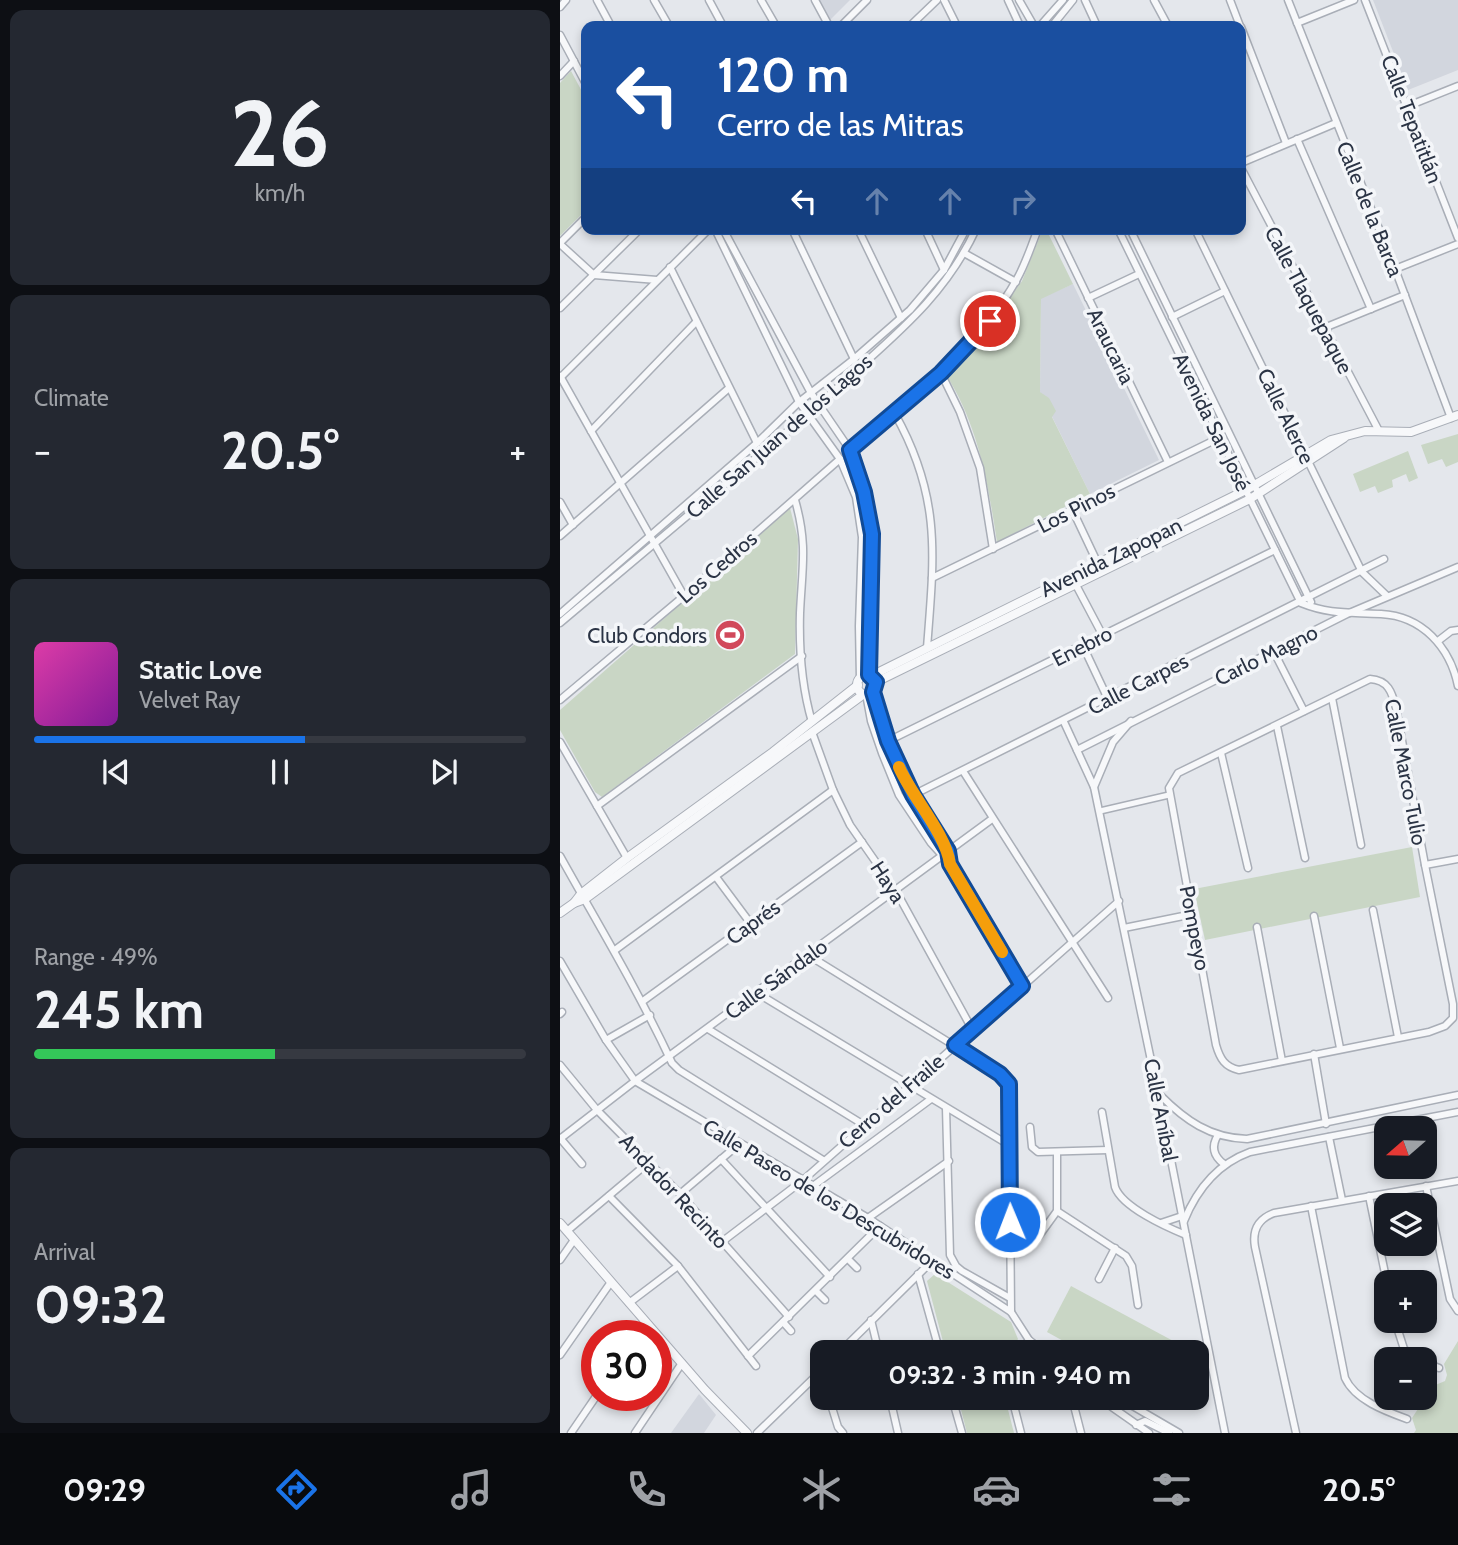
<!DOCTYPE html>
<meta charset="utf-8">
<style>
body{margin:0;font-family:Cabin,sans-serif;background:#242831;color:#f1f3f6;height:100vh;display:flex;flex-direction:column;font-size:26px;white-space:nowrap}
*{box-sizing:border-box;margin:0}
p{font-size:23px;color:#9ea1a6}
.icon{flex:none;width:38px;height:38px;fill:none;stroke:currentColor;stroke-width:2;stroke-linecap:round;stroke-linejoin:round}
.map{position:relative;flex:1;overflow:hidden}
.details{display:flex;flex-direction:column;gap:10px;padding:10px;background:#0d0f14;width:560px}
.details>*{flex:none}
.top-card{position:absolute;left:21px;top:21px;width:665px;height:214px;border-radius:14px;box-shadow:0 4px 10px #0003;background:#1a4fa0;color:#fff;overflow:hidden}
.needle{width:46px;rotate:250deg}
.controls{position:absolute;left:814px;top:1116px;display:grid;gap:14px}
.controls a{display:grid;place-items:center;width:63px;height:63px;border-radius:14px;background:#171b24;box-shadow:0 4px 10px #0003;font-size:35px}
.speed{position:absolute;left:21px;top:1320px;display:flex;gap:14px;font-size:35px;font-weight:700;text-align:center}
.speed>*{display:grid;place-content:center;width:91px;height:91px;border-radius:50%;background:#171b24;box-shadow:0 4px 10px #0003;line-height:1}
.speed .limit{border:10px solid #d22;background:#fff;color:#111}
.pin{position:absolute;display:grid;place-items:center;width:60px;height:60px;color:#fff;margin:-30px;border:4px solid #fff;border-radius:50%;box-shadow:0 2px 7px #0007}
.me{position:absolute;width:77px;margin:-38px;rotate:359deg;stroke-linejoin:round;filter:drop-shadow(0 0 5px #0008)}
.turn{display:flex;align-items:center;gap:24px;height:147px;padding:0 21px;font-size:32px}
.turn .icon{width:91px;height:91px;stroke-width:2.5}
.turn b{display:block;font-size:49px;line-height:60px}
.lanes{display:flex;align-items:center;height:66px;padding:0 21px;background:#0003;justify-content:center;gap:35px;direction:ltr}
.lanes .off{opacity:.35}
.big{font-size:52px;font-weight:700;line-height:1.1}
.details .tile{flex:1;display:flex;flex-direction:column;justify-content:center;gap:10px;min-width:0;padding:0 24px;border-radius:14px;background:#242831}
.details .dial{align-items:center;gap:0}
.dial b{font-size:91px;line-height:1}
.song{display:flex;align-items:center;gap:21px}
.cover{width:84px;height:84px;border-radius:10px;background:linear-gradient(135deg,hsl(320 70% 55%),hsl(290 70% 35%))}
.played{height:7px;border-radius:4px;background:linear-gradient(90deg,#1a73e8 55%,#363941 55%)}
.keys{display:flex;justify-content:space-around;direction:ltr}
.heat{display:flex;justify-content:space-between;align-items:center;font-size:38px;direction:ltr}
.charge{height:10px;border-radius:5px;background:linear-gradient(90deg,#34c759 49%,#363941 0)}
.trip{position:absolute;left:250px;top:1340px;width:399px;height:70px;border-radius:14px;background:#171b24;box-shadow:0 4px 10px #0003;font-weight:700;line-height:70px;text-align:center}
.menu{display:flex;height:112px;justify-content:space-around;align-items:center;background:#090b0e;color:#9ea1a6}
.menu .icon{width:49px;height:49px}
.menu .active{color:#1a73e8}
.menu b{font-size:32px;color:#f1f3f6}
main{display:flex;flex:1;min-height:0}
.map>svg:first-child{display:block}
</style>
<main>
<section class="details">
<div class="tile dial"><b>26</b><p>km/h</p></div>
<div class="tile"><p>Climate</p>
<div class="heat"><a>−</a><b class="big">20.5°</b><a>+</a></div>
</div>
<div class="tile">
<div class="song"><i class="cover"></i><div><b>Static Love</b><p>Velvet Ray</p></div></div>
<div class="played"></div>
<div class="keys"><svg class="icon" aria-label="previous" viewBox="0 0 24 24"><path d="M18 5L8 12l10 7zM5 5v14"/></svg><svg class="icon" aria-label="pause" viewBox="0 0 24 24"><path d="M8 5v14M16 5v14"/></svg><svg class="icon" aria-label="next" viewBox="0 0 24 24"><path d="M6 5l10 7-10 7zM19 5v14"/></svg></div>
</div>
<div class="tile"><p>Range · 49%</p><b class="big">245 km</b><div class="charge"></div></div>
<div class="tile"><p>Arrival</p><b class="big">09:32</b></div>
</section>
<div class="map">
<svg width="898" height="1433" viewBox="0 0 898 1433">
<rect width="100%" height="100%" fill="#e4e7ec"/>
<g fill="#d2d6de">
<polygon points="259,0 290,0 270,20"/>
<polygon points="813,0 898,0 898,70 848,90"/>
<polygon points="513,284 599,460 530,494 480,392 481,298"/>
<polygon points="139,1394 156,1415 144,1433 111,1433"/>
</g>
<g fill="#c9d6c5">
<polygon points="11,71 26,99 26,210 0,236 0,83"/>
<path d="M483,229H486L513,284L481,299L480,392L489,398L496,411L492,417L530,494L437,542C428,483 418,424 385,373L418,339L462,281Z"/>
<polygon points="898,434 898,462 886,467 882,459 868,464 861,445"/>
<polygon points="848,451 858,478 849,482 846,474 832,480 833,487 818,493 815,486 800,492 793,474"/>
<polygon points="230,508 238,539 235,654 42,797 35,792 0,730 0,710"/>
<polygon points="852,847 860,897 645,940 634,889"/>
<polygon points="375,1274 451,1322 458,1339 451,1353 386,1353 367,1281"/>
<polygon points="511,1286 617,1343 611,1353 525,1353 487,1332"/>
<polygon points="898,1341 898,1433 854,1433 856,1430 852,1418 873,1386 885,1381 887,1375 884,1364"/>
<polygon points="398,1398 445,1398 454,1433 407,1433"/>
</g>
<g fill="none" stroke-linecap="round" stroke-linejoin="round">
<g stroke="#a9aeb7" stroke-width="8">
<polyline id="pedestrian" points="540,811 609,795"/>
</g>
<g stroke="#a9aeb7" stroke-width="9">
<g id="minor">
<polyline points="37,0 51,26"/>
<polyline points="94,0 109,26"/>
<polyline points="149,0 163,26"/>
<polyline points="201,0 216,26"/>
<polyline points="255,0 269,26"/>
<polyline points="384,0 397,26"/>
<polyline points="448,0 460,26"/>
<polyline points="459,0 474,26"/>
<polyline points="525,0 537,26"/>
<polyline points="594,0 608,26"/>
<polyline points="670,0 680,26"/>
<polyline points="728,0 835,269 891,418"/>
<polyline points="805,0 898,238"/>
<polyline points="0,7 6,0"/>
<polyline points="737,23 794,0"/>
<polyline points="281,26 307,0"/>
<polyline points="350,26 377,0"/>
<polyline points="480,26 503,0"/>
<polyline points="492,26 513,0"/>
<polyline points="681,27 726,143"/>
<polyline points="0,35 26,84"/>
<polyline points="0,76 14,61"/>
<polyline points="848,106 898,86"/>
<polyline points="737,139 811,309"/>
<polyline points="681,163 776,123"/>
<polyline points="681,168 819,431"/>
<polyline points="155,229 239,402 280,459 296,497 302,537 299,626 300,679"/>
<polyline points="163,229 251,393 290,450 297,471 310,515 313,553 309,619 309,675"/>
<polyline points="232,229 294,359"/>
<polyline points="298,229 341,318"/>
<polyline points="365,229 384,270"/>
<polyline points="495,229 608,462"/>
<path d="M558,229L741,603C771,615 790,612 821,614C862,616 890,647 898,686"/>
<polyline points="570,229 751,602"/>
<polyline points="635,229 802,572 827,596"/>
<polyline points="0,243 26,217"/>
<polyline points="0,244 34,275 97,280"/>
<polyline points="404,253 456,282"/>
<polyline points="110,267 197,443"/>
<polyline points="835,269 898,244"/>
<polyline points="528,298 579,274"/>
<polyline points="0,308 80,229"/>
<polyline points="612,317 665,291"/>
<polyline points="764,328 845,295"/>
<polyline points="381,373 400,412 420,468 433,549"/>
<polyline points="0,376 124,596"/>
<polyline points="0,378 149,229"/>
<path d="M335,414C382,498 374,557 367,648"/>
<polyline points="31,431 136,322"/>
<path d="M290,450C352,400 418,349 457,279C466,263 471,246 478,229"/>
<path d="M235,500C248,545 242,568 240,613C239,649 242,688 252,722"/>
<polyline points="0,502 13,525"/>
<polyline points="512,509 538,564"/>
<polyline points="0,536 169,388"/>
<polyline points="372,578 659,438"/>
<polyline points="516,585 543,636"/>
<polyline points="0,614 197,443 239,402 294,359 350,310 384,270 406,229"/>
<path d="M0,623L259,405C318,347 380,307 416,229"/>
<polyline points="878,641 891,631 898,630"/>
<polyline points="523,646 548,699"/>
<polyline points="714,652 744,711"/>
<path d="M810,679C828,680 832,692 836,708L865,865L893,1004V1018L885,1026L869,1032L679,1070C665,1067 660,1059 656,1045L609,788L618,773Z"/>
<path d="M313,692C323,727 335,761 352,793C364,816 386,837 390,864"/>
<polyline points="306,694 311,721 322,753 339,795 371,843 390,864 462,986"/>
<polyline points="772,698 801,845"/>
<polyline points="0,700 124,596 280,459"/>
<polyline points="571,721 553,742 534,787 598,1094 665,1433"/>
<polyline points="504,722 534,787"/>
<polyline points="717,726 745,858"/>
<polyline points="252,732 273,790 290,825 336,891 412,1029"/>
<polyline points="328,741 715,550"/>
<polyline points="0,742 67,858"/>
<polyline points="517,750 787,614 898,567"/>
<polyline points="661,753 688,868"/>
<polyline points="403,771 548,998"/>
<polyline points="353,795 824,559"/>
<polyline points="37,806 242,656"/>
<path d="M0,856C39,926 78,990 112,1063L119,1070L263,1160"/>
<polyline points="865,865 898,859"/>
<polyline points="156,877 191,924"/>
<polyline points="813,910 838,1037"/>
<polyline points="754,916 780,1048"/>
<polyline points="697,927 722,1061"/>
<polyline points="564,928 633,914"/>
<polyline points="55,950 273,790"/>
<polyline points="248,955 440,1074 449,1084 451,1312"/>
<polyline points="0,961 46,1040 75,1081 308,1218 451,1312 469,1340 486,1353"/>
<polyline points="197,993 449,1145"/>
<polyline points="83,1001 302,842"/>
<polyline points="0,1014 2,1012"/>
<polyline points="148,1029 304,1125"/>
<polyline points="46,1040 90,1015"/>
<polyline points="754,1054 766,1124"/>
<polyline points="0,1065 37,1110 120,1194 229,1317"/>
<path d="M600,1095C625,1120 650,1138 687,1139L898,1095"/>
<polyline points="386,1108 390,1255 396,1266 402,1271 450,1298"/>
<path d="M542,1112L555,1187C562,1207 606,1227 626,1235"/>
<polyline points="470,1127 472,1147 478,1152 548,1150"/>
<path d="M658,1135C651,1146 653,1156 664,1164"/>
<polyline points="769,1137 782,1200"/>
<polyline points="0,1138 22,1164"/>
<polyline points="0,1139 75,1081 432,819"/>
<polyline points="161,1159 270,1277"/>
<polyline points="253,1186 371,1099"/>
<polyline points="866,1186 890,1299 898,1311"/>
<polyline points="120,1194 179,1144"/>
<polyline points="49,1196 118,1266 196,1366"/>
<polyline points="809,1196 827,1283"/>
<path d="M751,1206L785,1378C795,1400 825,1411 847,1419"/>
<polyline points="497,1211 566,1256 572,1266 578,1305"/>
<polyline points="308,1218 389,1161"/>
<path d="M624,1221C637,1189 657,1164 690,1152L898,1112"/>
<polyline points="601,1223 622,1216"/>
<polyline points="7,1231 89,1162"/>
<polyline points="476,1240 497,1211 497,1153"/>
<polyline points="163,1241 242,1181 559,901"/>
<polyline points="288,1259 297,1268"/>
<polyline points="0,1260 14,1240"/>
<polyline points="358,1274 380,1353"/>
<polyline points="539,1279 555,1248"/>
<polyline points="256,1291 265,1300"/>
<polyline points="69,1303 118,1266"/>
<polyline points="311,1320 319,1353"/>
<polyline points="835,1321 844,1349 858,1360"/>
<polyline points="223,1322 231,1331"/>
<polyline points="78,1335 87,1323"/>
<polyline points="279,1353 372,1261"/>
<polyline points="460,1353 469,1340"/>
<polyline points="0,1355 51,1282"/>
<polyline points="188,1356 320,1226"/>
<polyline points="864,1362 879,1368"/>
<polyline points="269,1398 278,1427 283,1433"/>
<polyline points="330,1398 338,1433"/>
<polyline points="392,1398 402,1433"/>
<polyline points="452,1398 461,1433"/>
<polyline points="512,1398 521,1433"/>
<polyline points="539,1398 589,1433"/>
<polyline points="559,1398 619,1433"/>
<polyline points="576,1425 585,1421 609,1433"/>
<polyline points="11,1433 37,1395"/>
<polyline points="75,1433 122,1363"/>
<polyline points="197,1433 262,1370"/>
<path d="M736,1433L695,1247C692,1230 698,1219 714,1213L898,1181"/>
</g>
</g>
<g stroke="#a9aeb7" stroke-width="10">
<g id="tertiary">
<circle cx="307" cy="685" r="10"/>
<polyline points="311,676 686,490 771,440 805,431 851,432 898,415"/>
<polyline points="316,682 690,499 784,438"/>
<polyline points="14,903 21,894 67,858 213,752 298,685"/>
<polyline points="0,913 14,903 25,899 304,694"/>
<polyline points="0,1223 145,1390 187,1433"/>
</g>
</g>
<use href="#pedestrian" stroke="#f7f8fa" stroke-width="5"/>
<use href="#minor" stroke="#f7f8fa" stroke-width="6"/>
<use href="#tertiary" stroke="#f7f8fa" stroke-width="8"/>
</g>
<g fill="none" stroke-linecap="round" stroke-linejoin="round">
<g stroke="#114b97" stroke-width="18">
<polyline id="route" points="430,321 381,373 290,450 304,492 312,534 309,675 316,682 313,692 328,741 353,795 388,851 390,864 462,986 395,1045 440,1074 449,1084 450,1222"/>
</g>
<use href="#route" stroke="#1a73e8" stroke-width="12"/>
<path stroke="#f59e0b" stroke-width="12" d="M339,767C352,797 386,834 390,864L442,952"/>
</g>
<defs>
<g id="stadium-disc" transform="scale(1.575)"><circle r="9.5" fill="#d1495b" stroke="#f4f6f9"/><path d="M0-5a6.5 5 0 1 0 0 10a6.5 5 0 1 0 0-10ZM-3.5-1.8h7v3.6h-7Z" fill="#fff"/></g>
</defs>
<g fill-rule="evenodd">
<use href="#stadium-disc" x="170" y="635"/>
</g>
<g text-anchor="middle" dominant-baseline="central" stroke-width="7" stroke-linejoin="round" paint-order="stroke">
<g font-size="21" fill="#2b3445" stroke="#f4f6f9">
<text transform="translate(852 119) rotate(69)">Calle Tepatitlán</text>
<text transform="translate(810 209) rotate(68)">Calle de la Barca</text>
<text transform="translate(749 300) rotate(62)">Calle Tlaquepaque</text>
<text transform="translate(551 346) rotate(64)">Araucaria</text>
<text transform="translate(726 416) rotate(64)">Calle Alerce</text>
<text transform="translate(652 422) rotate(64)">Avenida San José</text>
<text transform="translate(219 436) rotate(-41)">Calle San Juan de los Lagos</text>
<text transform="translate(516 508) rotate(-27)">Los Pinos</text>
<text transform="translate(551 557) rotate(-26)">Avenida Zapopan</text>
<text transform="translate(157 567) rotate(-41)">Los Cedros</text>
<text transform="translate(522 646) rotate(-27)">Enebro</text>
<text transform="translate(706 655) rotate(-26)">Carlo Magno</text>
<text transform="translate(578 684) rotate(-27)">Calle Carpes</text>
<text transform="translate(846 772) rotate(79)">Calle Marco Tulio</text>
<text transform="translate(328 882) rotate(57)">Haya</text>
<text transform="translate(193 922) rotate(-36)">Caprés</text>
<text transform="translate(635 928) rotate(79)">Pompeyo</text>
<text transform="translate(216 979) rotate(-36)">Calle Sándalo</text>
<text transform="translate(331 1101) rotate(-41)">Cerro del Fraile</text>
<text transform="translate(601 1110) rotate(79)">Calle Aníbal</text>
<text transform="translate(114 1191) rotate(47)">Andador Recinto</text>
<text transform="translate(269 1199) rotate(31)">Calle Paseo de los Descubridores</text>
</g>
<g font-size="21" fill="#2b3445" stroke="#f4f6f9" text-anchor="end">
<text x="147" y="635">Club Condors</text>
</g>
</g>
</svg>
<div class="controls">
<a><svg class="needle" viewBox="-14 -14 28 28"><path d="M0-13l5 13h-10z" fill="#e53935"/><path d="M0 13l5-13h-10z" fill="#9ea1a6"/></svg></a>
<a><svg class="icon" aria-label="layers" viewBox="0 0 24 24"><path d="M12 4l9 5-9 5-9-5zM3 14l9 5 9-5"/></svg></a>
<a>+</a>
<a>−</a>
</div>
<div class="speed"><div class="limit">30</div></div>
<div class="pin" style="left:430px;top:321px;background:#d93025"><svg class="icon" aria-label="arrive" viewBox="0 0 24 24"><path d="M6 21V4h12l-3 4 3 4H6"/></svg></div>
<svg class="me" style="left:450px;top:1222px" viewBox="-20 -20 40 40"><circle r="17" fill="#1a73e8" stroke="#fff" stroke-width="3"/><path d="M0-11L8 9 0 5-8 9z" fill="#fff"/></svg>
<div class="trip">09:32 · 3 min · 940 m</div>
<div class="top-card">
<div class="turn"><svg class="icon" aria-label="left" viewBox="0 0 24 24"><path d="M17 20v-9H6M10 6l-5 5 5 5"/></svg><div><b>120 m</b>Cerro de las Mitras</div></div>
<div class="lanes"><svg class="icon" aria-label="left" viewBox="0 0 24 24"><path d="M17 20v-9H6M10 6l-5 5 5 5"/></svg><svg class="icon off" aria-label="ahead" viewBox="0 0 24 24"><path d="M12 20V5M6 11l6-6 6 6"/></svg><svg class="icon off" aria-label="ahead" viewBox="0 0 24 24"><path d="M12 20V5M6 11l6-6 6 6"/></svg><svg class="icon off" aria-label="right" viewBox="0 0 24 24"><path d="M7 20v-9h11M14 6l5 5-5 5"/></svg></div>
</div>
</div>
</main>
<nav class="menu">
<b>09:29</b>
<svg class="icon active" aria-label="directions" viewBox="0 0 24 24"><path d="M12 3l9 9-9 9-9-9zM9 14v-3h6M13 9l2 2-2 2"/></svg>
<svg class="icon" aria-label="music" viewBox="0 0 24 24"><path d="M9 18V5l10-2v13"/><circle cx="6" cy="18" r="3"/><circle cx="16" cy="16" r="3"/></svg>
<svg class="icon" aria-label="phone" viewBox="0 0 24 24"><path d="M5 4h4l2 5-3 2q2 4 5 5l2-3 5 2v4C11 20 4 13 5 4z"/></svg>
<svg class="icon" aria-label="climate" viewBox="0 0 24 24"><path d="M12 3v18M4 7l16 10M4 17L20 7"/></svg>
<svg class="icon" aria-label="car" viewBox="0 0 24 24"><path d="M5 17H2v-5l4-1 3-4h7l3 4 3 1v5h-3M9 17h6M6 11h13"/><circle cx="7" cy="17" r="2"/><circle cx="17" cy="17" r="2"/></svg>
<svg class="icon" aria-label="filters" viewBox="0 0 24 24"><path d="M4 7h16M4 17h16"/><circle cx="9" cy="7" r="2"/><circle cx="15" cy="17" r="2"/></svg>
<b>20.5°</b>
</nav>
